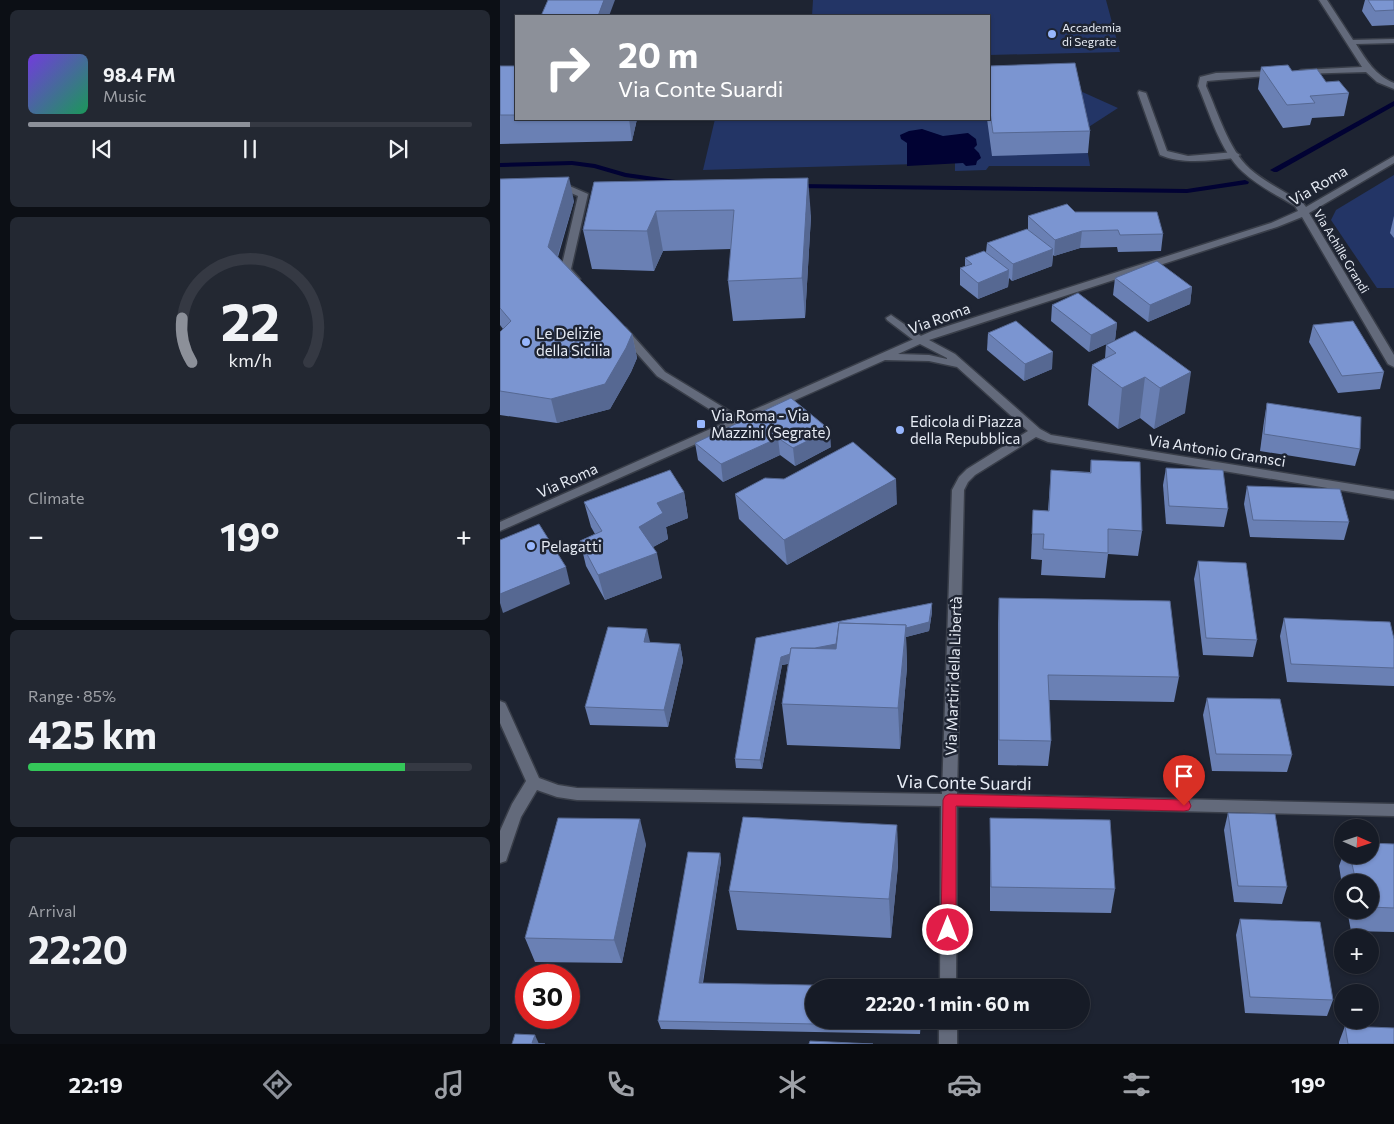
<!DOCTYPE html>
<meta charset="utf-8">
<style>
body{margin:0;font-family:Commissioner,sans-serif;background:#232832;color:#f1f3f6;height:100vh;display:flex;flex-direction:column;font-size:19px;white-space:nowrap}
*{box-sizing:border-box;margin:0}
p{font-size:16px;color:#9ea1a7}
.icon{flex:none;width:28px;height:28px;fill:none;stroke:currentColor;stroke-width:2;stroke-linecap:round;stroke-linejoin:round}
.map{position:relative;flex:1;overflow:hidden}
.drawer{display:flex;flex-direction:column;gap:10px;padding:10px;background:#0c0f15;width:500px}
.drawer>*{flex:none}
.top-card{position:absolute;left:15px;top:15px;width:475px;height:105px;border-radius:0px;box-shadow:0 1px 4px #0004,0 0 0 1px #353943;background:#8c9099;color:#fff;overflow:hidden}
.needle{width:32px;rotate:93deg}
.fabs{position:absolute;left:834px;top:819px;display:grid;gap:10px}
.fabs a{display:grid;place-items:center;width:45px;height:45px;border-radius:50%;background:#161b26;box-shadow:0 1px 4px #0004,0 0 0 1px #353943;font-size:25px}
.speed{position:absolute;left:15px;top:964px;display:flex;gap:10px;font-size:25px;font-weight:700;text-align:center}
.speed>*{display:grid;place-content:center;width:65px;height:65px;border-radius:50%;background:#161b26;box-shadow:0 1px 4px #0004,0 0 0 1px #353943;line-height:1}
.speed .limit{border:8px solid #d22;background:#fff;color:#111}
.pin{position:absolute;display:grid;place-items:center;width:42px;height:42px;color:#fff;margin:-51px -21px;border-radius:50% 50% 50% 0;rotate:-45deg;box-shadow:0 0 5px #0007}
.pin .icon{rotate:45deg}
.me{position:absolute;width:55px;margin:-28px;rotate:0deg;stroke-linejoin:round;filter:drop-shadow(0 0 4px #0008)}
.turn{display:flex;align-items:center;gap:18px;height:105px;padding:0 20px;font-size:22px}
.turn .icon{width:65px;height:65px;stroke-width:2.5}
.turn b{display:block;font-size:35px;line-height:42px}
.big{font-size:38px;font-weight:700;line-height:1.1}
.drawer .widget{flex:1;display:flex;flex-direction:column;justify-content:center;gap:8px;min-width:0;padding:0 18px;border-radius:8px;background:#232832}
.drawer .dial{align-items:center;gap:0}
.dial svg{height:130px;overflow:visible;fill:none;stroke:#353943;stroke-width:7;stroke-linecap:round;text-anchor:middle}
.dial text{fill:#f1f3f6;stroke:none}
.song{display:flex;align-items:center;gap:15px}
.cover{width:60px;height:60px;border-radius:8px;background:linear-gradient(135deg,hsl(260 70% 55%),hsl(150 70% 35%))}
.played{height:5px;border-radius:2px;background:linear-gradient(90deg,#8c9099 50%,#353943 50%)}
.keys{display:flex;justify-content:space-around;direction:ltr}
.heat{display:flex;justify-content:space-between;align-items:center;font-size:28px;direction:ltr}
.charge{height:8px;border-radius:4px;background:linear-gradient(90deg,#34c759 85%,#353943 0)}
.trip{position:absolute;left:305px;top:979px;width:285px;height:50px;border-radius:25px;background:#161b26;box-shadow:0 1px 4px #0004,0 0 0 1px #353943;font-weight:700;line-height:50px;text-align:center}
.tab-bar{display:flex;height:80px;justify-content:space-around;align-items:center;background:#090b0f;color:#9ea1a7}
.tab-bar .icon{width:35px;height:35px}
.tab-bar .active{color:#8c9099}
.tab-bar b{font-size:22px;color:#f1f3f6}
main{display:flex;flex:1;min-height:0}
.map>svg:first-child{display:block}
</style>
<main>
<section class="drawer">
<div class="widget">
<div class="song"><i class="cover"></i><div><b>98.4 FM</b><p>Music</p></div></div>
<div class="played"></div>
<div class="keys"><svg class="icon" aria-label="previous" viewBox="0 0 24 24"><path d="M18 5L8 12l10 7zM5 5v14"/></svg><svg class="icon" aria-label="pause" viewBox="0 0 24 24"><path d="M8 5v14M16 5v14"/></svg><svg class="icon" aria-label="next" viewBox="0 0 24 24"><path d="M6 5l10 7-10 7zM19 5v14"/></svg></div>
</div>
<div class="widget dial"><svg viewBox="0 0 100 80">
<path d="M14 69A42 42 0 1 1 86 69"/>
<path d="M14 69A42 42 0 0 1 8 42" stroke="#8c9099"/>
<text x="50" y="56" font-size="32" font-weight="700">22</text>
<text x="50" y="72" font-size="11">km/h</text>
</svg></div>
<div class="widget"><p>Climate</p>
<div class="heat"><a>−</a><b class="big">19°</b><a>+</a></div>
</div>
<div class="widget"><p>Range · 85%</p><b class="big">425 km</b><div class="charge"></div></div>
<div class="widget"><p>Arrival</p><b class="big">22:20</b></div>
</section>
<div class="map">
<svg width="894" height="1044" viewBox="0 0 894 1044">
<rect width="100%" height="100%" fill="#1e2432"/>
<g fill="#233566">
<polygon points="313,0 606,0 620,52 489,55 489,16 312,16"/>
<polygon points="578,90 618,108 584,130 590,166 489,166 486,170 455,171 455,163 203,170 215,119 489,119"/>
<polygon points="894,175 894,288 877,288 831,220 836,210"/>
</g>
<polygon fill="#010233" points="422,129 443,136 468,133 476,139 477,145 474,148 479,153 481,158 477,161 476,165 466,166 463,163 407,166 407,143 401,139 400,135 409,131"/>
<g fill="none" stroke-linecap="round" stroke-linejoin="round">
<g fill="#010233" fill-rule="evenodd">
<polygon points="894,101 894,106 777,172 774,172 770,170"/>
<polygon points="72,161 95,164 126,173 175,180 179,182 175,184 125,177 94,168 72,165 0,167 0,163"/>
<polygon points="745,180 749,182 748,184 687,193 297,188 293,186 297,184 687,189"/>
</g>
<g stroke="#393e49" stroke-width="3">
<g id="service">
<path d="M639,91L646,93L667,151L688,156L735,152L740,155L735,158C710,160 684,165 660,155L638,93Z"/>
<polygon points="391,315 424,338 425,340 424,342 416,342 387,320 386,318"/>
</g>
</g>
<g stroke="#393e49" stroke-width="3">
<g id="pedestrian">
<polygon points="58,181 88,194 71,269 80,279 75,282 71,281 61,269 78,196 55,186 55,182"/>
<polygon points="122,327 126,328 165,372 241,418 243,421 241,424 233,424 157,376 118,332 117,330 118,328"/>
</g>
</g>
<g stroke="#393e49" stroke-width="3">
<g id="minor">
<path d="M819,0H827L853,40L894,39V43L856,44C867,61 875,75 894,83V89L877,82L866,72L798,74L797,72L801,70L862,67Z"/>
<path d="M776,71L780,73L779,75L707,81L706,86C718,112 728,149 750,169C765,182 785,192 802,202L806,207L894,156V163L809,213L894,355V367L888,364L802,217L777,227L429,340L455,354L540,429L551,435L894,491V499L548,442L536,437L475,475L468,482L464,490L457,794L894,804V816L457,806L456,988H440L441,806L77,800L57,797L37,790L21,817L6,861L0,863V831L12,804L26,781L0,723V701L5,703L7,707L39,778L58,785L77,788L442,794L452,490L459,477L467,469L528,431L457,367L429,361L385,360L0,531V522L432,331L771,223L798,211L795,206C778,196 758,186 743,172C720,151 710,114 698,86L700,77L716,73ZM420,344L447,358V359L429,355L398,354Z"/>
<rect x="439" y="1020" width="18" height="24"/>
</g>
</g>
<use href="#service" fill="#636a7b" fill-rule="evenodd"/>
<use href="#pedestrian" fill="#636a7b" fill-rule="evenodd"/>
<use href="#minor" fill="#636a7b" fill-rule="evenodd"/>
</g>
<g fill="#6a80b4">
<polygon points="865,0 894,0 894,25 872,26 862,11"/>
<polygon points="0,66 16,66 16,119 137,119 132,141 0,144"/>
<polygon points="489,66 590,131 588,153 492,156 487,119 489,119"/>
<polygon points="761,67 792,71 826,82 849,93 844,116 812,118 810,125 783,128 758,89"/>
<polygon points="0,179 74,201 58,257 132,334 137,358 131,372 110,409 57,423 0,415 0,332 3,329 0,325"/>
<polygon points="94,182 311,216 305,318 233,321 228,281 231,249 163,251 154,271 92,269 83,230"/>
<polygon points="575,212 663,234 661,251 618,252 617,247 580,248 554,256 553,255 552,266 512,281 509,278 508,287 478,299 460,285 460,268 465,267 465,258 486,252 487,243 528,229 528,216"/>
<polygon points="894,216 894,238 890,233"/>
<polygon points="615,278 692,287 690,304 648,322 613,295"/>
<polygon points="552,305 617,323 615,340 589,352 551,321"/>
<polygon points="813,325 884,372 880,389 838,393 809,342"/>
<polygon points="635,331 685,413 654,429 640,418 618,429 588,405 592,365 605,358 606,345"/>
<polygon points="488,333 552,369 524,381 487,350"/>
<polygon points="291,398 331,447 295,466 280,455 223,482 198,460 195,443"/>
<polygon points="767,403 860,449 855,466 760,451 764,421"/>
<polygon points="591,460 642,531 638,556 608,554 605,578 541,575 542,560 531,559 533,510 548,511 551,470 590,472"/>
<polygon points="666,468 728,509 724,527 666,524 663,485"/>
<polygon points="747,486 849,522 844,540 750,537 744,504"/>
<polygon points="184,492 188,518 166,527 168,539 153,547 162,578 105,600 86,566 80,541 95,534 91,527 84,502"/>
<polygon points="235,494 397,504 287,565 239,519"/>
<polygon points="698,561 757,640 753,657 703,655 694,579"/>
<polygon points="499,598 679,677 674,702 549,700 551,741 548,766 498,765 498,623"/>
<polygon points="432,603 432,612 429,631 406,637 407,667 400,749 287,745 282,704 288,664 282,665 262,769 236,768 235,759 256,638"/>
<polygon points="784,618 894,639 894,686 787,682 780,636"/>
<polygon points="180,644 183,661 168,727 90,725 85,707"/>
<polygon points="707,698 792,755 787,772 712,771 703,715"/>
<polygon points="728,813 787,887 782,904 734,902 724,830"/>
<polygon points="490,818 615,889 611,913 490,911"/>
<polygon points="397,825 398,865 391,938 237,930 229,891"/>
<polygon points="146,844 122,963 35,962 25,938"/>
<polygon points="894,844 894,932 851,931 847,910 870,910 870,882 842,882 842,885 839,866 843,855 870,855"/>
<polygon points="220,853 221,861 203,983 421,1020 420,1034 161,1029 158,1021"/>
<polygon points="740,919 833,1000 827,1016 745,1013 736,935"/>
<polygon points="845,1026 894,1044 839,1044 839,1042"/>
</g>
<g fill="#566892">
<polygon points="104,0 115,0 109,16 98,16"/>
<polygon points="129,119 137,119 132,141"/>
<polygon points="69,177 74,201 53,271 48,247"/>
<polygon points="308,178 311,216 305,318 302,278"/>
<polygon points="156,211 163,251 154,271 147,231"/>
<polygon points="582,231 580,248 554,256 555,240"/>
<polygon points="553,249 552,266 512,281 513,264"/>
<polygon points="509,270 508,287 478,299 478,283"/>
<polygon points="692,287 690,304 648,322 650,305"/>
<polygon points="617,323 615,340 589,352 591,335"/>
<polygon points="132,334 137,358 131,372 110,409 57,423 51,399"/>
<polygon points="553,352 552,369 524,381 525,364"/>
<polygon points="691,372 685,413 654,429 660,388"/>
<polygon points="645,377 640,418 618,429 622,388"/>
<polygon points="330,430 331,447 295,466 293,448"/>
<polygon points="278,438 280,455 223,482 221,464"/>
<polygon points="396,479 397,504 287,565 284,540"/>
<polygon points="184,492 188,518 166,527 168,539 144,552 139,527 157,503"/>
<polygon points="157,553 162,578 105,600 98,575"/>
<polygon points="66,567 70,584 3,613 0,603 0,594"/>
<polygon points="432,603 432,612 429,631 406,637 407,667 400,749 398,708 405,637 282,665 262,769 260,760 281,657"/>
<polygon points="147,629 151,646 144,642"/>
<polygon points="180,644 183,661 168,727 164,710"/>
<polygon points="140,819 146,844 122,963 114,940"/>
<polygon points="397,825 398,865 391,938 389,899"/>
<polygon points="220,853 221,861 201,992 199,983"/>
<polygon points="35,1035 39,1044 32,1043"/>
</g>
<g fill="#7b95d1" stroke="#566892">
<polygon points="48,0 104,0 98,16 41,16"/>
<polygon points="868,0 894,0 894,10 875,11"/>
<polygon points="575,63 590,131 493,133 489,105 489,66"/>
<polygon points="788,65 792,71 817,69 826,82 839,81 849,93 810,96 815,103 787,105 761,67"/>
<rect x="0" y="66" width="16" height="49"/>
<polygon points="69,177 48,247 132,334 126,348 105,384 51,399 0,391 0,332 11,321 0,308 0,179"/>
<polygon points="308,178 302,278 228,281 234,210 156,211 147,231 83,230 94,182"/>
<polygon points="567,204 575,212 657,212 663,234 620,235 618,230 582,231 555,240 528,216"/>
<polygon points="527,229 553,249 513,264 487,243"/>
<polygon points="484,251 509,270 478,283 460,268 472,264 465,258"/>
<polygon points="657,261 692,287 650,305 615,278"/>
<polygon points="578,293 617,323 591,335 552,305"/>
<polygon points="516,321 553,352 525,364 488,333"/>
<polygon points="853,321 884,372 842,376 813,325"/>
<polygon points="635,331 691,372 660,388 645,377 622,388 592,365 616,353 606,345"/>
<polygon points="291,398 330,430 293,448 278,438 221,464 195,443"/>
<polygon points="767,403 861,417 860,449 764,434"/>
<polygon points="353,442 396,479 284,540 235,494 265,478 284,479"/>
<polygon points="591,460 640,462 642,531 608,529 608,553 543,549 544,534 532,534 533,510 549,511 551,470 591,473"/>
<polygon points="666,468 723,470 728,509 669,506"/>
<polygon points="170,470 184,492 157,503 163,513 139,527 157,553 98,575 80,541 102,531 84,502"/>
<polygon points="747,486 840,489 849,522 753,520"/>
<polygon points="39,524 66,567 0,594 0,540"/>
<polygon points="698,561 746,563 757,640 706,638"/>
<polygon points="499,598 670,601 679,677 548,675 551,741 499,740"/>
<polygon points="432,603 429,622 406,628 406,625 339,623 336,644 315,648 291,648 290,654 281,657 260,760 235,759 256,638"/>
<polygon points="784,618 890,622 894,639 894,668 791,664"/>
<polygon points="339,623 406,625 398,708 282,704 291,648 336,649"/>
<polygon points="108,627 147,629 144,642 180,644 164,710 85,707"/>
<polygon points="707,698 780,699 792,755 716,754"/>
<polygon points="728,813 775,814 787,887 738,886"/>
<polygon points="243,817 397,825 389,899 229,891"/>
<polygon points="58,818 140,819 114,940 25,938"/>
<polygon points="490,818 610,820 615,889 491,887"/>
<polygon points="870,843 894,844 894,908 870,907 870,882 856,882 850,855 870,855"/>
<polygon points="188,852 220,853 199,983 421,987 314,988 314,1020 420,1020 420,1026 158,1021"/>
<polygon points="740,919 820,922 833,1000 750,997"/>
<polygon points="845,1026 894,1028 894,1044 848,1044"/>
<polygon points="15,1034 35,1035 32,1043 45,1044 12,1044"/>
<polygon points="310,1041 373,1044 309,1044"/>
</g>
<polygon fill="#e11d48" stroke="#92132f" points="449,794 684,800 689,801 691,806 689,810 684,811 456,806 456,930 454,935 448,937 443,935 441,930 443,800 445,796"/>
<g fill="#97b6fd" stroke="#1e2432" stroke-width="2">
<circle cx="552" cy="34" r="5"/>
<circle cx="26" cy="342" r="5"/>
<rect x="196" y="419" width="10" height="10" rx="2.5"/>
<circle cx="400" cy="430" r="5"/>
<circle cx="31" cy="546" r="5"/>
</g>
<g text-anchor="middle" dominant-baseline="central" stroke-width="5" stroke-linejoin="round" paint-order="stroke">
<g font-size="12" fill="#e6ebf4" stroke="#1e2432" text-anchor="start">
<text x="562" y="27">Accademia<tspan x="562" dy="14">di Segrate</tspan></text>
</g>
<g font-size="12" fill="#e6ebf4" stroke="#1e2432">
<text transform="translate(842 251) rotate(59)">Via Achille Grandi</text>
</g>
<g font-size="15" fill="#e6ebf4" stroke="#1e2432">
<text transform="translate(818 185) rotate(-30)">Via Roma</text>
<text transform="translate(439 318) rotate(-20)">Via Roma</text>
<text transform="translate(717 450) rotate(9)">Via Antonio Gramsci</text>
<text transform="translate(67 480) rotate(-24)">Via Roma</text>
<text transform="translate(453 676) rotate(-88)">Via Martiri della Libertà</text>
</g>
<g font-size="15" fill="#e6ebf4" stroke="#1e2432" text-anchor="start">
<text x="36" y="333">Le Delizie<tspan x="36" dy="17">della Sicilia</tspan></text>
<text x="211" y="415">Via Roma - Via<tspan x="211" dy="17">Mazzini (Segrate)</tspan></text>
<text x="410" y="421">Edicola di Piazza<tspan x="410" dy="17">della Repubblica</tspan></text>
<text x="41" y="546">Pelagatti</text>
</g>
<g font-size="18" fill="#e6ebf4" stroke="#1e2432">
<text transform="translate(464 782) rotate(1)">Via Conte Suardi</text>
</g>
</g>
</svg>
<div class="fabs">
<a><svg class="needle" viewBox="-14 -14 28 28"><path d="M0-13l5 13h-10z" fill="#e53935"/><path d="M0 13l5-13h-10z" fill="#9ea1a7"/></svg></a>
<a><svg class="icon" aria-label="search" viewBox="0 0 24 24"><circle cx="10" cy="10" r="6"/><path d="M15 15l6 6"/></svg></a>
<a>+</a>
<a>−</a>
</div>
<div class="speed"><div class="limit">30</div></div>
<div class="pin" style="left:684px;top:806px;background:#d93025"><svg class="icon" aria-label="arrive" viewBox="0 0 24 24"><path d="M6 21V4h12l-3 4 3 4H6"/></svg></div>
<svg class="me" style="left:448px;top:930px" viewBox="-20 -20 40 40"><circle r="17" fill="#e11d48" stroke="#fff" stroke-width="3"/><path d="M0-11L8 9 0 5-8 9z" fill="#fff"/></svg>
<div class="trip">22:20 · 1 min · 60 m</div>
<div class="top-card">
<div class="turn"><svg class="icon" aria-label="right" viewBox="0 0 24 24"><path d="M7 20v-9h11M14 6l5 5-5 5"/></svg><div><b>20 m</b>Via Conte Suardi</div></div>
</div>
</div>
</main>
<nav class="tab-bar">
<b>22:19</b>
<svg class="icon active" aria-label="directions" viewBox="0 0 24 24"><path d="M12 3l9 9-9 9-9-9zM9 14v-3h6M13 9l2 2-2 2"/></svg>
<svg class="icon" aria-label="music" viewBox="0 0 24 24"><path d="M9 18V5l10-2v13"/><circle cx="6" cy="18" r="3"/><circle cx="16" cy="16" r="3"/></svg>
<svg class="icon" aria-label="phone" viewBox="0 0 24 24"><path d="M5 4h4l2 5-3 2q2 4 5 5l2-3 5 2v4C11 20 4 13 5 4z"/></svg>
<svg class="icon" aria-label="climate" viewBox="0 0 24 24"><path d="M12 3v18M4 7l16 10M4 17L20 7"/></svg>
<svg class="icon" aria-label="car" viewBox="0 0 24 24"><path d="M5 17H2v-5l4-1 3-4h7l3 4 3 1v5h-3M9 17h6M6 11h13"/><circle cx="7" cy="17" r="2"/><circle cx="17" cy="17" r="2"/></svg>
<svg class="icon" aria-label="filters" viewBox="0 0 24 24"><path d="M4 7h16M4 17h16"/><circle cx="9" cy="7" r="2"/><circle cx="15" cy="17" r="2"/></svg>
<b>19°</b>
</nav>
